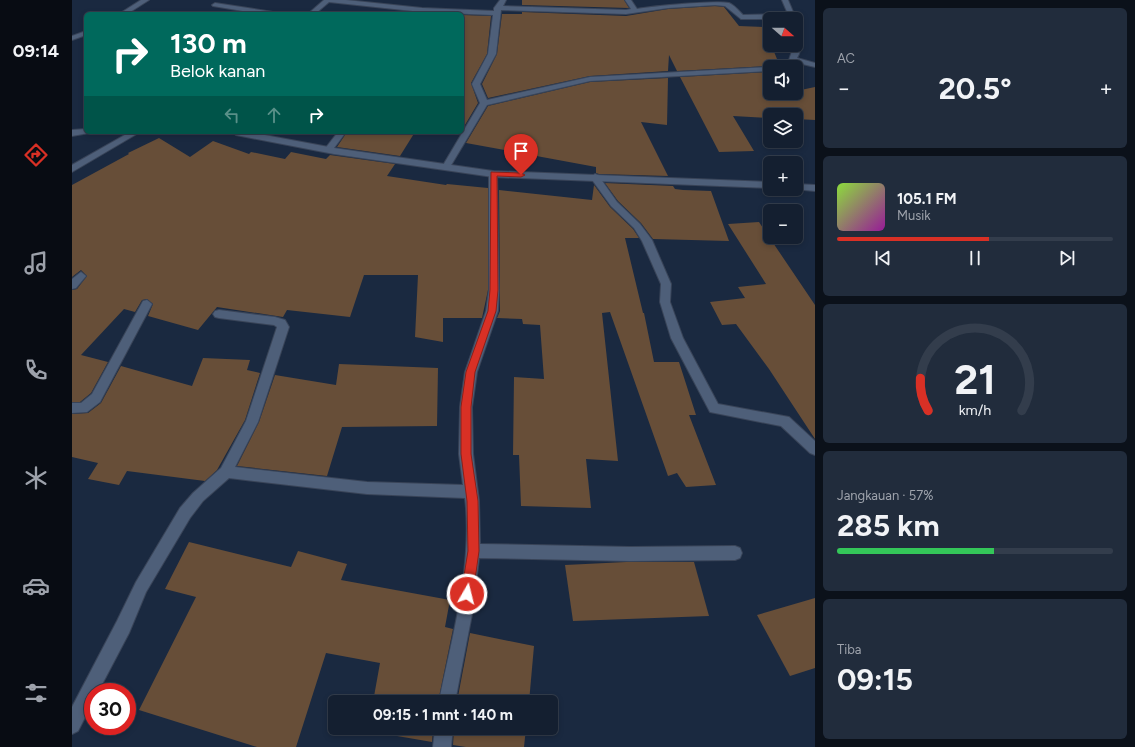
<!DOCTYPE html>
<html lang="id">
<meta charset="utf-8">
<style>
body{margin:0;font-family:Figtree,sans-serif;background:#212c3c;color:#f1f3f6;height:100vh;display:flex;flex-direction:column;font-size:15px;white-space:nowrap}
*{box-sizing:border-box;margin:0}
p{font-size:13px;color:#9da2ab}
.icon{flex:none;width:22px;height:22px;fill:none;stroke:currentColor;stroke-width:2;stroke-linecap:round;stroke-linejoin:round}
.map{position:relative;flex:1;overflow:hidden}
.details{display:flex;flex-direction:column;gap:8px;padding:8px;background:#0b111a;width:320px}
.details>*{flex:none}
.guide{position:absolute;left:12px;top:12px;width:380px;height:122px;border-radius:6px;box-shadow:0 2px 6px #0003,0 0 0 1px #333d4c;background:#00695c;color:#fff;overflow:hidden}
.needle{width:26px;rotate:110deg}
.buttons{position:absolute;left:691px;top:12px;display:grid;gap:8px}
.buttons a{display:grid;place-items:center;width:40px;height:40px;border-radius:6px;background:#141f30;box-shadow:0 2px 6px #0003,0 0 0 1px #333d4c;font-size:20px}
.speed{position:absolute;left:12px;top:683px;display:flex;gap:8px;font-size:20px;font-weight:700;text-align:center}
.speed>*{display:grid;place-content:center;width:52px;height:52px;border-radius:50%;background:#141f30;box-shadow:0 2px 6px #0003,0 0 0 1px #333d4c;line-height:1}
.speed .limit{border:6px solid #d22;background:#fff;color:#111}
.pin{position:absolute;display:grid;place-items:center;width:34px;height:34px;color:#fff;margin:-41px -17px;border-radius:50% 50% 50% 0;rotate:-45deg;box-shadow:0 0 4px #0007}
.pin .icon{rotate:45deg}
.me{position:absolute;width:44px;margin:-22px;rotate:8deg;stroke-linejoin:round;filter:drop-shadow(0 0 3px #0008)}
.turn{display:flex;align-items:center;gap:14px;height:84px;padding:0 20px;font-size:18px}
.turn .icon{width:52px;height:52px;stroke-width:2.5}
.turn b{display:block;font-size:28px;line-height:34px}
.lanes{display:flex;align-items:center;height:38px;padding:0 20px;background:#0003;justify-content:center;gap:20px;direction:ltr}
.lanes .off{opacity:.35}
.big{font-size:30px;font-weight:700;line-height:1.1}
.details .widget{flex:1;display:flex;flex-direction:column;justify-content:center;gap:6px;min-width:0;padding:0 14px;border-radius:6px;background:#212c3c}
.details .dial{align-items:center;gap:0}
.dial svg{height:104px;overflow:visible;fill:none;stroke:#333d4c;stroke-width:7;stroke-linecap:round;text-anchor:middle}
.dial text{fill:#f1f3f6;stroke:none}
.song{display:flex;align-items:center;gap:12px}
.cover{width:48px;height:48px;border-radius:6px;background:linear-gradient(135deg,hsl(90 70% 55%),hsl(300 70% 35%))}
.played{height:4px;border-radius:2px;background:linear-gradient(90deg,#d93025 55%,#333d4c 55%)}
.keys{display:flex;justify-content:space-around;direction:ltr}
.heat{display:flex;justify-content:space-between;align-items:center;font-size:22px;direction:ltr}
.charge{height:6px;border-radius:3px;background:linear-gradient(90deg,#34c759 57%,#333d4c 0)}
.trip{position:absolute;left:256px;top:695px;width:230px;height:40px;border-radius:6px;background:#141f30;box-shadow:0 2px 6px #0003,0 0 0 1px #333d4c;font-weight:700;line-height:40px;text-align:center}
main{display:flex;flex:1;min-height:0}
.menu{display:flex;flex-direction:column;width:72px;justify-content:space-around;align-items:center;background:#080c13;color:#9da2ab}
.menu .icon{width:28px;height:28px}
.menu .on{color:#d93025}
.menu b{font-size:18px;color:#f1f3f6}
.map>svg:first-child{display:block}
</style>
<main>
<nav class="menu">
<b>09:14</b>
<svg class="icon on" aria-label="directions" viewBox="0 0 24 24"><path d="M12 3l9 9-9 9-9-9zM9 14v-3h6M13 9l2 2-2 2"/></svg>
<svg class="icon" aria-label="music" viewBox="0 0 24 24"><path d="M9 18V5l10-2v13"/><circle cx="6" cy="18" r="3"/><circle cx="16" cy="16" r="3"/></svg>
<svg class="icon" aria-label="phone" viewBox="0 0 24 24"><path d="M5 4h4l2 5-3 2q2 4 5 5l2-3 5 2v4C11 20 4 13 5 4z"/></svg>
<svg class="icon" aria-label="climate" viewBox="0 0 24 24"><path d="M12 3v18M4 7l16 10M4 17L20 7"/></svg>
<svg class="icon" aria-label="car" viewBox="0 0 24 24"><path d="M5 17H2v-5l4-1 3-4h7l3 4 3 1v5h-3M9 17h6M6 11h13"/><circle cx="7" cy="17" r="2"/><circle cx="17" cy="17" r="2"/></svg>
<svg class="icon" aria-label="filters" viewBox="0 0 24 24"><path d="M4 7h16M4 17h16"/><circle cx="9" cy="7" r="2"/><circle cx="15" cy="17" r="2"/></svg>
</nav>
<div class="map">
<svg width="743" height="747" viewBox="0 0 743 747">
<rect width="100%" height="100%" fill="#1a2940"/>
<g fill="#674e38">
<polygon points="450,0 552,0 557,8 450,5"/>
<polygon points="643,6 652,7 667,26 692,27 707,64 704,67 698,66 605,71 597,55 596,71 518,76 416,98 410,84 425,54 430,14 450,14 450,12 554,16 596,9"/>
<polygon points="390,15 419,16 415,54 399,83 406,103 390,130"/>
<polygon points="698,72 698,93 724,93 724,91 743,87 743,120 724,119 724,115 698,115 698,118 661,116 682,151 647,152 608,77"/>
<polygon points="596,78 595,125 569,122 596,176 527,174 524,173 524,167 394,143 416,106 518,82"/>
<polygon points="275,132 343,132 328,156 265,147"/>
<polygon points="87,138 118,157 141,141 177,154 179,152 213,159 219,152 254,159 258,155 323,164 315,176 374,185 375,184 416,188 416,290 410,318 371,318 371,342 343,337 346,275 292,275 278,317 215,310 211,317 145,307 126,330 76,316 81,304 75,299 70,300 63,312 52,309 9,355 36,362 19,393 8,402 0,402 0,290 5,289 15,276 9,270 0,277 0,185 57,154 56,153"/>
<polygon points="533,183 601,186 603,189 611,190 639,191 657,241 581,239 569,223 546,201"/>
<polygon points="522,185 538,207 561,229 567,238 553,238 571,313 572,313 582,362 607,362 624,415 617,415 644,485 614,487 605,473 596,476 538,312 530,313 546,461 514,459 519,508 449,506 447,455 441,455 442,377 472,379 468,325 451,324 450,319 425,318 428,311 428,290 427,190 520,200"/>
<polygon points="687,222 743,305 743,439 697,369 664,324 650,325 638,302 673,298 666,287 694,284 656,224"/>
<polygon points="131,358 178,360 175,370 188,373 173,420 145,470 133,481 55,471 47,485 16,479 26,463 0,457 0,414 16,413 29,403 49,366 120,386"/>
<polygon points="267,364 366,368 365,426 270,427 255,476 165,466 187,422 203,375 264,385"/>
<polygon points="117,542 219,567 226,551 275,564 269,580 378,600 373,627 381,629 366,702 301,702 308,663 254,653 224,747 185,747 67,710 124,597 93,589"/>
<polygon points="554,562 622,562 637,616 501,621 493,565"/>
<polygon points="743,598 743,668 718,676 685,615"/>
<polygon points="398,633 462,646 457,702 385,702"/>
<polygon points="296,728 361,728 360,742 296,731"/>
<polygon points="382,728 454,728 452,747 394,747 381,745"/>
</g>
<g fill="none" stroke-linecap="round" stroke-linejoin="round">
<g stroke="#394458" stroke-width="2">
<g id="street">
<polygon points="69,0 77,0 55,14 47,14"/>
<path d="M252,0H274L350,8L422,11V8L428,0H434L431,6L554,10L559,9L553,0H559L565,9C581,6 645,0 657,3C662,5 667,11 671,15L716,14L710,0H716L724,19H669L653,6L643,5L596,8L554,14L429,10L424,54L408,84L415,100L518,77L698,67V71L518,81L415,105L378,167L374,170L370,167L408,103L400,84L416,54L421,15L350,12L257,2L243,14H236Z"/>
<polygon points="143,3 201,12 204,14 188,14 141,6 140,5"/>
<path d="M724,24L727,26C730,37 731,48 725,58L743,63V67L722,62L716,67H705L717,60L722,45H724Z"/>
<polygon points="14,31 14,35 0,40 0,36"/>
<polygon points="14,129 14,132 17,133 0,136 0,130"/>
<polygon points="266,132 274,132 259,152 253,152 252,150"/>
<path d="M421,171L425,174L427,290L426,311L405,372L400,407L401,454L407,501L408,544L558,547L663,546L668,548L670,553L668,558L663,560L558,561L407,558L401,609L383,702H367C380,636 401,566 393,498L295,494L157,478L131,501L118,518L74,592L57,633L26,692H21V702L6,731L0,734V707L45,621L64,582L108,508L121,493L149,468L174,421L205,327L202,325L147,318L143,317L141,314L143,311L147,310L203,317L213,320L217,327L186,422L163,467L295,482L391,485L387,454L388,407L393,372L414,311L417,290V174Z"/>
<polygon points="523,174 526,175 545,202 568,224 580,240 599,284 598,302 611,338 646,404 717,417 743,441 743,455 738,453 709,426 638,412 599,338 588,302 589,284 570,241 562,228 539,206 518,177"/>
<polygon points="9,272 14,276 4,288 0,289 0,279"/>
<polygon points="75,300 80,304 28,402 15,412 0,413 0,403 9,403 20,394 71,301"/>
<polygon points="363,728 381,728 379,747 361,747"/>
</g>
</g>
<g stroke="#394458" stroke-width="2">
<g id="secondary">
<polygon points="58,132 68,132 0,172 0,165"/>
<polygon points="160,132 177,132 262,148 421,171 698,182 698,188 421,177 262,154 164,135"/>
<polygon points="724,184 743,185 743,191 721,189 724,189"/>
</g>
</g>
<use href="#street" fill="#4e5f79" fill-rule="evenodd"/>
<use href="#secondary" fill="#4e5f79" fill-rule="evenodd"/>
</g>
<polygon fill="#d93025" stroke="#8d1f18" points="419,172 449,173 453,175 449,177 425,176 426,290 424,311 403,372 399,407 399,454 406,501 407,551 401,594 399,599 395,600 391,599 389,594 396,551 395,501 389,454 389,407 394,372 416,311 418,290"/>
</svg>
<div class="buttons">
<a><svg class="needle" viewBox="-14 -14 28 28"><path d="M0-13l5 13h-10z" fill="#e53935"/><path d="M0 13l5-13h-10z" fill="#9da2ab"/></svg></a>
<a><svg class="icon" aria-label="sound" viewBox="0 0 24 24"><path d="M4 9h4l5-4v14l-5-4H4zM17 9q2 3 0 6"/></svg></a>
<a><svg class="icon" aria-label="layers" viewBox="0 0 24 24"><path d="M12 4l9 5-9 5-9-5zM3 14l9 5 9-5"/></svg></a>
<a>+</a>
<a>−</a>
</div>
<div class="speed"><div class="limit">30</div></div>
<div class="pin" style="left:449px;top:175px;background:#d93025"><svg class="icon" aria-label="arrive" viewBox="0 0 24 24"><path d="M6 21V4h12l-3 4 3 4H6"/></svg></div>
<svg class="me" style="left:395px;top:594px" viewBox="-20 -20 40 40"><circle r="17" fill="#d93025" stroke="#fff" stroke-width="3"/><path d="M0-11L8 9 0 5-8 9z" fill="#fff"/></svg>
<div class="trip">09:15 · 1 mnt · 140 m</div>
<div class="guide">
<div class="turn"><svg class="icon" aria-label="right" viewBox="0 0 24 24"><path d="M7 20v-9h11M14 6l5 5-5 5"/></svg><div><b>130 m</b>Belok kanan</div></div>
<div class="lanes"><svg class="icon off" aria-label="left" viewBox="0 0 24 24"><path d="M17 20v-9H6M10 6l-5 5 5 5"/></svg><svg class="icon off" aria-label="ahead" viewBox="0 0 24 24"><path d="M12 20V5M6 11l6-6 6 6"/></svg><svg class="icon" aria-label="right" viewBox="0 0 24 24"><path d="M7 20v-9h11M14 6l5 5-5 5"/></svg></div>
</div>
</div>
<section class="details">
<div class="widget"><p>AC</p>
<div class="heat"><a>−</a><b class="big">20.5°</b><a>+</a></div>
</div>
<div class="widget">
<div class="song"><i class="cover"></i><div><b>105.1 FM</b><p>Musik</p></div></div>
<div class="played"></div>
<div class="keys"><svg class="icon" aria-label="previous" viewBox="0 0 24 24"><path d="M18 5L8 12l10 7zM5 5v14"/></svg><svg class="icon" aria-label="pause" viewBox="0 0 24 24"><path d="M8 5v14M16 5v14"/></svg><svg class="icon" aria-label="next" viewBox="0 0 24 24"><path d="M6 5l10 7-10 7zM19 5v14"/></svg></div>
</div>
<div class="widget dial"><svg viewBox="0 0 100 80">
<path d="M14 69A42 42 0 1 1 86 69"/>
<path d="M14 69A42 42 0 0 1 8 44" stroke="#d93025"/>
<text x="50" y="56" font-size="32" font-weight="700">21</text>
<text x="50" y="72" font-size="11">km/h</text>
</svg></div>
<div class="widget"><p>Jangkauan · 57%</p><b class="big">285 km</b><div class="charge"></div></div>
<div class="widget"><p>Tiba</p><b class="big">09:15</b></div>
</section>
</main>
